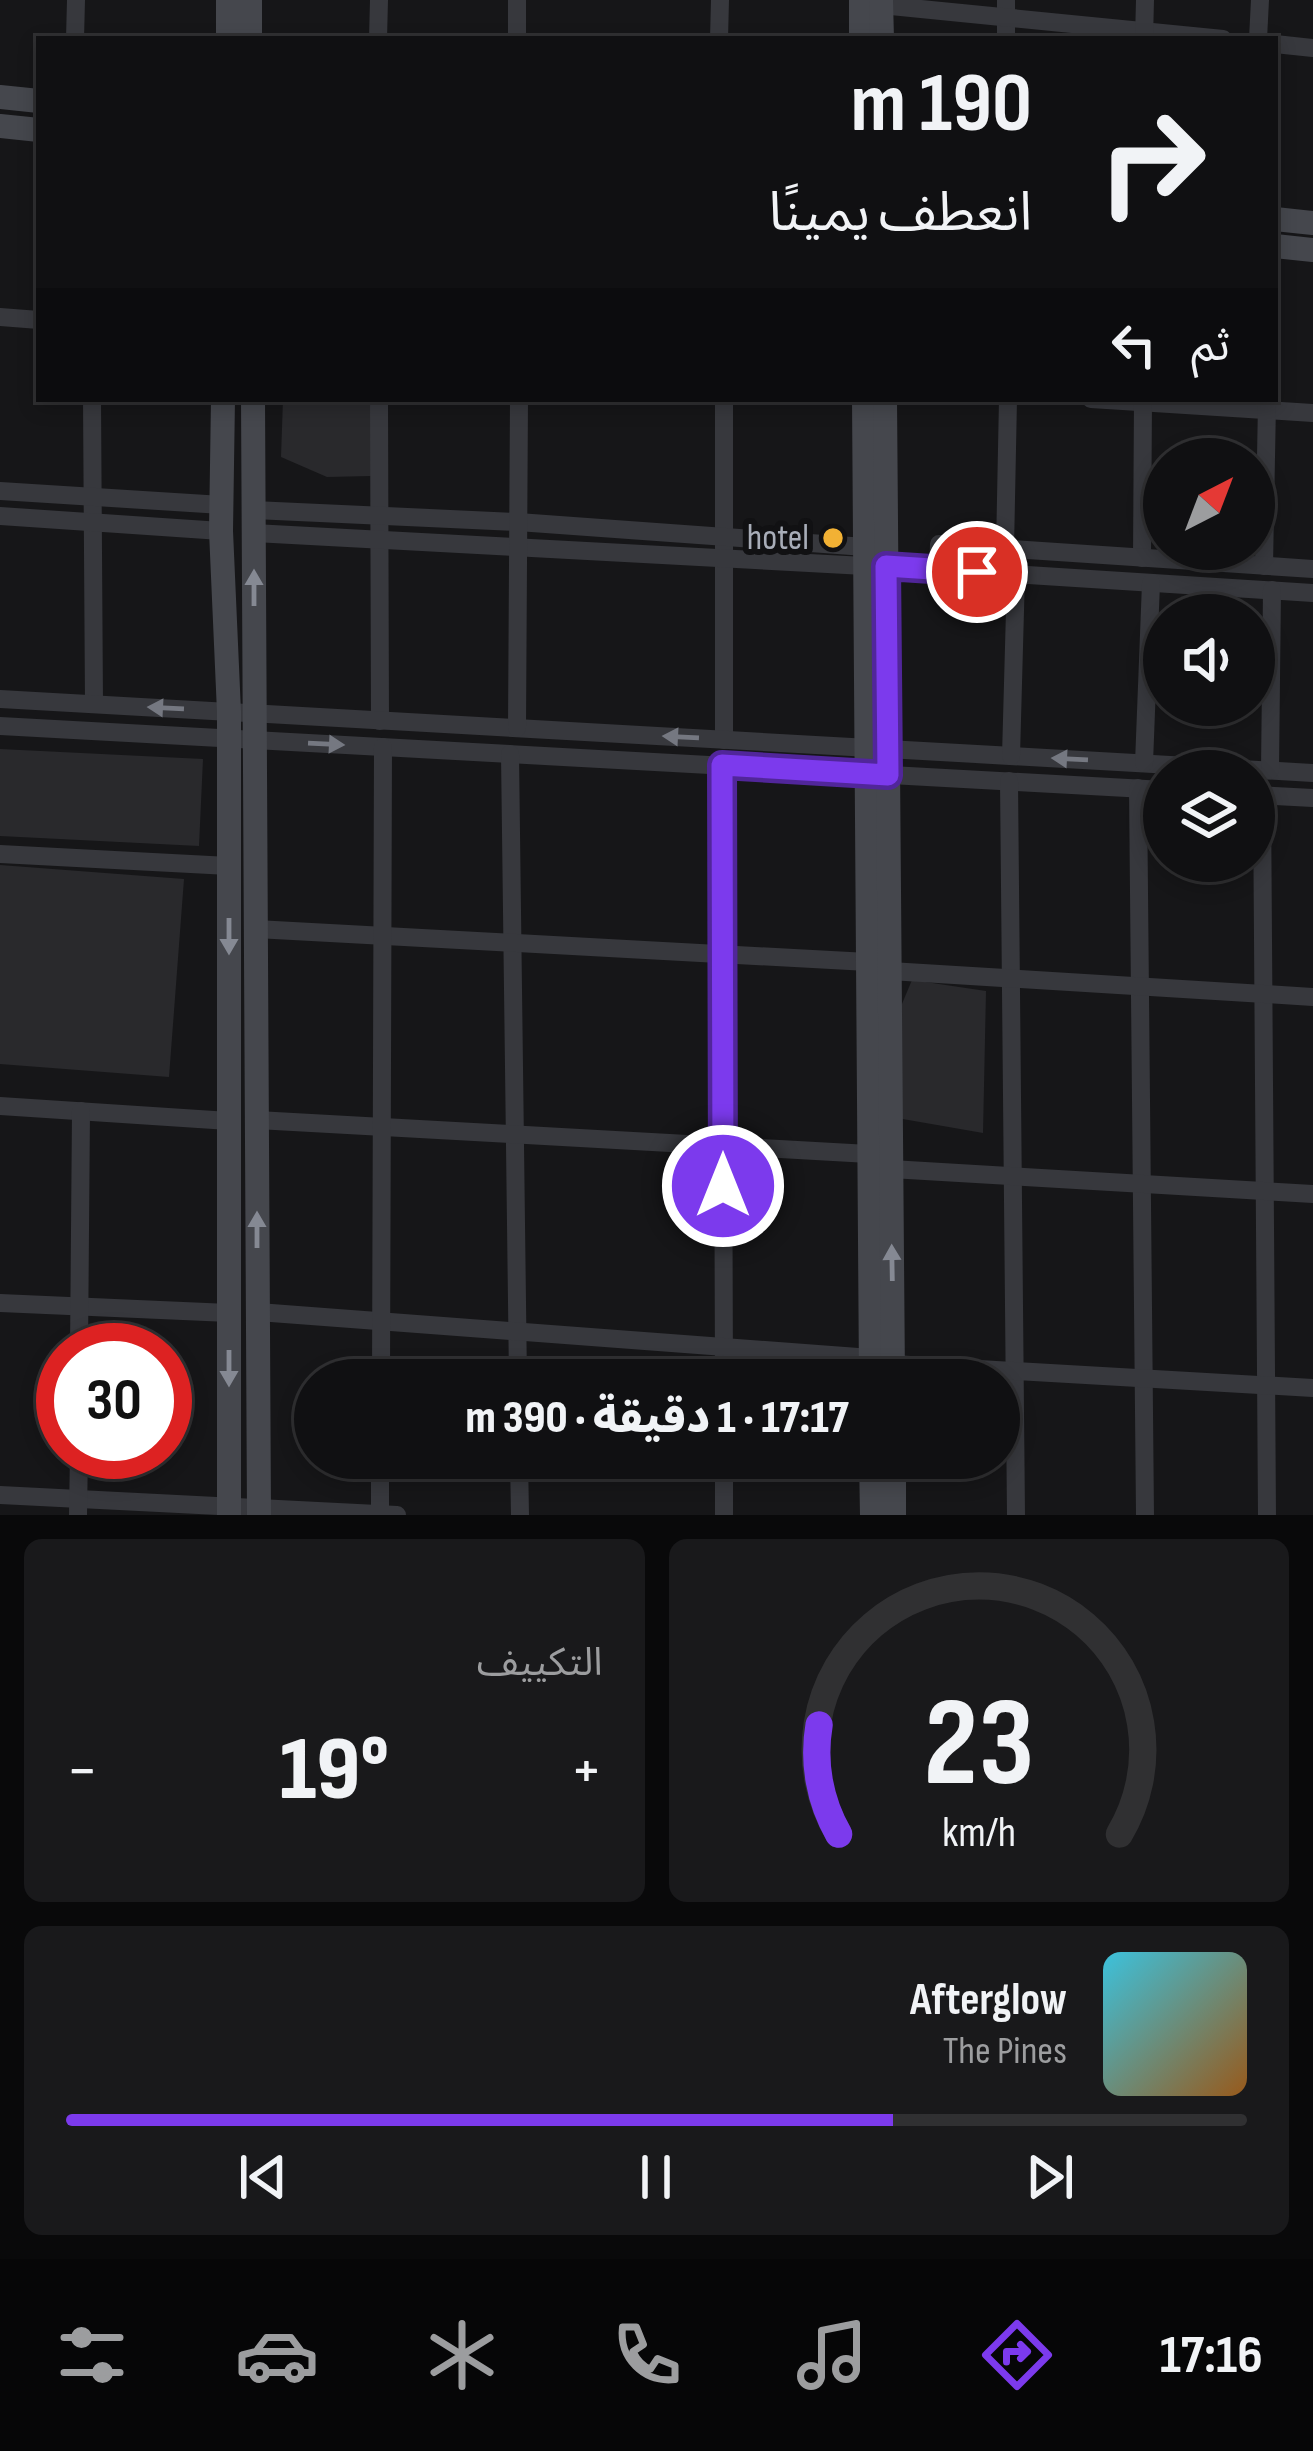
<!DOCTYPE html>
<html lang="ar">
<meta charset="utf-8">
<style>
body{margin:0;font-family:"Sofia Sans Condensed","Noto Sans Arabic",sans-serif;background:#19191b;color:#f1f3f6;direction:rtl;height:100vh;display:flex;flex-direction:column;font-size:45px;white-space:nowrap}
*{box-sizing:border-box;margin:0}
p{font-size:39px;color:#9c9d9f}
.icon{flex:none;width:66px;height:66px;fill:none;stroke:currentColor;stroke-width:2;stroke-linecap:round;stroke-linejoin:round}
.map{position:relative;height:1515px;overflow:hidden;direction:ltr}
.drawer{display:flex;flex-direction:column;gap:24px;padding:24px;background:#09090a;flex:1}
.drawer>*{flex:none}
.top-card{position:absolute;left:36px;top:36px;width:1242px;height:366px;border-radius:0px;box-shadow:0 6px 18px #0003,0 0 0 3px #303032;direction:rtl;background:#101012;color:#f1f3f6;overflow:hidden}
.needle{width:78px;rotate:42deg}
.tools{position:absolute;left:1143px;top:438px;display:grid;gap:24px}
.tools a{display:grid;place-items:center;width:132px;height:132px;border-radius:50%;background:#101012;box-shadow:0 6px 18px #0003,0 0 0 3px #303032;font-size:60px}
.speed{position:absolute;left:36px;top:1323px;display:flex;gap:24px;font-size:60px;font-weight:700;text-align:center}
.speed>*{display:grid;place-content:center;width:156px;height:156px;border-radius:50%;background:#101012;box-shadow:0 6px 18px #0003,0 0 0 3px #303032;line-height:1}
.speed .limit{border:18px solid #d22;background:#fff;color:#111}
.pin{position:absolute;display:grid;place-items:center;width:102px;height:102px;color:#fff;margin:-51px;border:6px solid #fff;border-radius:50%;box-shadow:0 3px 12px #0007}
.me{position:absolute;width:132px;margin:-66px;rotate:0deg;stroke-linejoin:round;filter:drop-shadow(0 0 9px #0008)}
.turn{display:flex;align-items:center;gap:42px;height:252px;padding:0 48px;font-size:54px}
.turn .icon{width:156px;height:156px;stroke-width:2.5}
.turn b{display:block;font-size:84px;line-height:102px}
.then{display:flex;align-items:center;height:114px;padding:0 48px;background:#0003;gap:24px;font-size:45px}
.big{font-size:90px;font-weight:800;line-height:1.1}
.drawer .tile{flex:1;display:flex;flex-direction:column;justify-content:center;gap:18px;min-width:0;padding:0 42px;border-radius:18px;background:#19191b}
.drawer .dial{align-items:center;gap:0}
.dial svg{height:312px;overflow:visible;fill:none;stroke:#303032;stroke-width:7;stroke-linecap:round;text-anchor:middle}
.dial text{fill:#f1f3f6;stroke:none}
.song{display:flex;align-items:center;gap:36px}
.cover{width:144px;height:144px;border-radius:18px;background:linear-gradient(135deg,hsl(190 70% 55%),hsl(30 70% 35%))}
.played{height:12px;border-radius:6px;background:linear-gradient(90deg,#7c3aed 70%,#303032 70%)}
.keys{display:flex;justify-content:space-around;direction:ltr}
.heat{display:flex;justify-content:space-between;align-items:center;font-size:66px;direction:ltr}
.drawer .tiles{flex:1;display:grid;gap:24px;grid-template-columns:1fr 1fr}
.tile:last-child{grid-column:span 2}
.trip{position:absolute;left:294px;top:1359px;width:726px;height:120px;border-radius:60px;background:#101012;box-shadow:0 6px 18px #0003,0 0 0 3px #303032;font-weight:800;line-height:120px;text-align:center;direction:rtl}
.tabs{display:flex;height:192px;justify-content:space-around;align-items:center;background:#060607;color:#9c9d9f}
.tabs .icon{width:84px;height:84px}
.tabs .on{color:#7c3aed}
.tabs b{font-size:54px;color:#f1f3f6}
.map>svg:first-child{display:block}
</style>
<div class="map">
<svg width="1313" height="1515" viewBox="0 0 1313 1515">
<rect width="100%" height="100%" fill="#161618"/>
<g fill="#29292c">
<polygon points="283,399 372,399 371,476 327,477 281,457"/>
<polygon points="0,749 203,759 199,846 0,836"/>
<polygon points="0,865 184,879 169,1077 0,1064"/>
<polygon points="912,980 986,991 983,1133 897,1118 894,1023"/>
</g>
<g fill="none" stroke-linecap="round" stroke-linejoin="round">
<g stroke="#37383d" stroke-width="18">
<polyline points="517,0 517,39"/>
<polyline points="1006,0 1006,39"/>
<polyline points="881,5 1223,39"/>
<polyline points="75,39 76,0"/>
<polyline points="378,39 379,0"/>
<polyline points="719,39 720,0"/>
<polyline points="1144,39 1145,0"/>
<polyline points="1258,39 1260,0"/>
<polyline points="1275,44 1313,48"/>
<polyline points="0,317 39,320"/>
<polyline points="92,399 94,704"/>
<polyline points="379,399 380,721"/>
<polyline points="724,399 724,740"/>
<polyline points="1091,399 1313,413"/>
<polyline points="0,491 222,505"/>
<polyline points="253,510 518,522 865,547"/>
<polyline points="0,516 221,531"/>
<polyline points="253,533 865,566"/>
<polyline points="1005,549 1008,399"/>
<polyline points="1142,558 1143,399"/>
<polyline points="886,566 1313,593"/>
<polyline points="1264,566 1267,403"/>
<polyline points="938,569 939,544 1313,569"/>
<polyline points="0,699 1313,773"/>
<polyline points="0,726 1164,790"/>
<polyline points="517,728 519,399"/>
<polyline points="510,754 518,1380"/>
<polyline points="1011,756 1016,574"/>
<polyline points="1144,763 1151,583"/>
<polyline points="722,765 724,1380"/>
<polyline points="1270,770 1272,590"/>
<polyline points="1009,781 1016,1515"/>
<polyline points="1138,788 1145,1515"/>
<polyline points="1254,795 1313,798"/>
<polyline points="1262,795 1267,1515"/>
<polyline points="0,854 229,866"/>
<polyline points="256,929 868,962"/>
<polyline points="890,971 1313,997"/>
<polyline points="0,1106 229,1121"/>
<polyline points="257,1120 869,1154"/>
<polyline points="891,1169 1313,1194"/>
<polyline points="0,1303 229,1313"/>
<polyline points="258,1312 871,1358"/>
<polyline points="79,1350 81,1111"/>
<polyline points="893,1364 1313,1388"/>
<polyline points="381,1380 383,747"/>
<polyline points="519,1458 520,1515"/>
<polyline points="724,1458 724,1515"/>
<polyline points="0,1495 397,1515"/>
<polyline points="78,1515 79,1452"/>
<polyline points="380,1515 380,1458"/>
</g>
<g stroke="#45474d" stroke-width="24">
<polyline points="250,0 250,39"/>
<polyline points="861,0 861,39"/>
<polyline points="881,0 882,39"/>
<polyline points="228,39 228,0"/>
<polyline points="0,97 39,101"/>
<polyline points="0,126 39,130"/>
<polyline points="1275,219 1313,223"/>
<polyline points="1275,246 1313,250"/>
<polyline points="223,399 221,531 229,712 229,1515"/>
<polyline points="253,399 259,1515"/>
<polyline points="864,399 871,1380"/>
<polyline points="885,399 893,1380"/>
<polyline points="871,1458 872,1515"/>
<polyline points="894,1458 894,1515"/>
</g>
</g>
<defs><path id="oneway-solid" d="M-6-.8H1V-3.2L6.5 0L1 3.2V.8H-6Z" transform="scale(3)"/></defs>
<g fill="#858993">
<use href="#oneway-solid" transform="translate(254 588) rotate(-90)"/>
<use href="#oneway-solid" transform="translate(229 936) rotate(90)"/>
<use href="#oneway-solid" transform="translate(257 1230) rotate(-90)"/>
<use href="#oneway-solid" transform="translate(892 1263) rotate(-91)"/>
<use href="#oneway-solid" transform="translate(229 1368) rotate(90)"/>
</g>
<g fill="#757881">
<use href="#oneway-solid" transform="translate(166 708) rotate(-177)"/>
<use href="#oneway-solid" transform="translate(681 737) rotate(-177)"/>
<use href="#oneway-solid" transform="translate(326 744) rotate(3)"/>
<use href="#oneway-solid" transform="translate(1070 759) rotate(-177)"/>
</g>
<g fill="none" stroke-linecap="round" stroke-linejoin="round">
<g stroke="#51269a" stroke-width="30">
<polyline id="route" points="723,1186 722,765 888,775 886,566 977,572"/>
</g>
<use href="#route" stroke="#7c3aed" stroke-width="21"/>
</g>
<circle fill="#f2b134" stroke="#111113" stroke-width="4.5" cx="833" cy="538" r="12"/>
<g text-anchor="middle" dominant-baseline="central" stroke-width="12" stroke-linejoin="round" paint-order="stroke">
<g font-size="36" fill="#a8adb8" stroke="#111113" text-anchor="end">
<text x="809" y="538">hotel</text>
</g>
</g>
</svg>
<div class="tools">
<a><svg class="needle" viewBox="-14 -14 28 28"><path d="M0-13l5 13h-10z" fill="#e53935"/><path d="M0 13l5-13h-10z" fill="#9c9d9f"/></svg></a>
<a><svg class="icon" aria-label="sound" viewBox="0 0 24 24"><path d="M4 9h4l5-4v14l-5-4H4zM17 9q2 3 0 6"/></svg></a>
<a><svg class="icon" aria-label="layers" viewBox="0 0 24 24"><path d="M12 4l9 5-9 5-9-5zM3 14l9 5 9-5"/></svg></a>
</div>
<div class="speed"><div class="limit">30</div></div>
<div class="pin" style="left:977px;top:572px;background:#d93025"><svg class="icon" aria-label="arrive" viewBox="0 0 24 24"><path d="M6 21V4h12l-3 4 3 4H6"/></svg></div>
<svg class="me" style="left:723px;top:1186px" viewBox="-20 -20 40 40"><circle r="17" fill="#7c3aed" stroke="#fff" stroke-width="3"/><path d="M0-11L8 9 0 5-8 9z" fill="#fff"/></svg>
<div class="trip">17:17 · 1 دقيقة · 390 m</div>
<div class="top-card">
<div class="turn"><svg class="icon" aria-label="right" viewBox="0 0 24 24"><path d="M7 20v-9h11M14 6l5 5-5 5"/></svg><div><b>190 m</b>انعطف يمينًا</div></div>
<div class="then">ثم<svg class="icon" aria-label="left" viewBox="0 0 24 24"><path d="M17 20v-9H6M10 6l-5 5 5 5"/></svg></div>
</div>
</div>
<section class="drawer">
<div class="tiles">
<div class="tile dial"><svg viewBox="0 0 100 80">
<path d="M14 69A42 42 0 1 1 86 69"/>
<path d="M14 69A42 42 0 0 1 9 41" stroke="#7c3aed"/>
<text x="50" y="56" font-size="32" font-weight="700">23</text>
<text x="50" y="72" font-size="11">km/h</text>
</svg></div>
<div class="tile"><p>التكييف</p>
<div class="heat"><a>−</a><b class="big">19°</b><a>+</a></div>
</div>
<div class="tile">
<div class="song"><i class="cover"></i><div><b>Afterglow</b><p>The Pines</p></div></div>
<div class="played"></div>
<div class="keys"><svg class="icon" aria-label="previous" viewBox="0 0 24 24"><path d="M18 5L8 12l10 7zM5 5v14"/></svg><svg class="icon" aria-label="pause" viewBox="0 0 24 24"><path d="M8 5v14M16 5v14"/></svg><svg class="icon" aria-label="next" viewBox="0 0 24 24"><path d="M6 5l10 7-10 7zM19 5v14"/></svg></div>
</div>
</div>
</section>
<nav class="tabs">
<b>17:16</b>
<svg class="icon on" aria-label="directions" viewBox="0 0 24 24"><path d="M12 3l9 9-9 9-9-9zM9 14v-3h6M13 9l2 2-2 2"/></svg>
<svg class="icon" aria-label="music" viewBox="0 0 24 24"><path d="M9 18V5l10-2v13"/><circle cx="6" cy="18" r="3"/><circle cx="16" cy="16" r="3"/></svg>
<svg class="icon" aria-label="phone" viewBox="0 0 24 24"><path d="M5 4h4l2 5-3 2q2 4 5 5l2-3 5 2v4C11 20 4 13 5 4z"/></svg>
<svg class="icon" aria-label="climate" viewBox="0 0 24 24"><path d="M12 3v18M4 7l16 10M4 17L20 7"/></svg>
<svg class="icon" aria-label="car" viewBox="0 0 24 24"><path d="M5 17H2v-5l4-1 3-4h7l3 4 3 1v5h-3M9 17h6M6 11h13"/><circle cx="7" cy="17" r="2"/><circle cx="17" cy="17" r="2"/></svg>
<svg class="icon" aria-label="filters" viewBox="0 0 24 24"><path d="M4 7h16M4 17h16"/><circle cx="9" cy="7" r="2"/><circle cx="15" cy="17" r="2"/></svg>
</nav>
